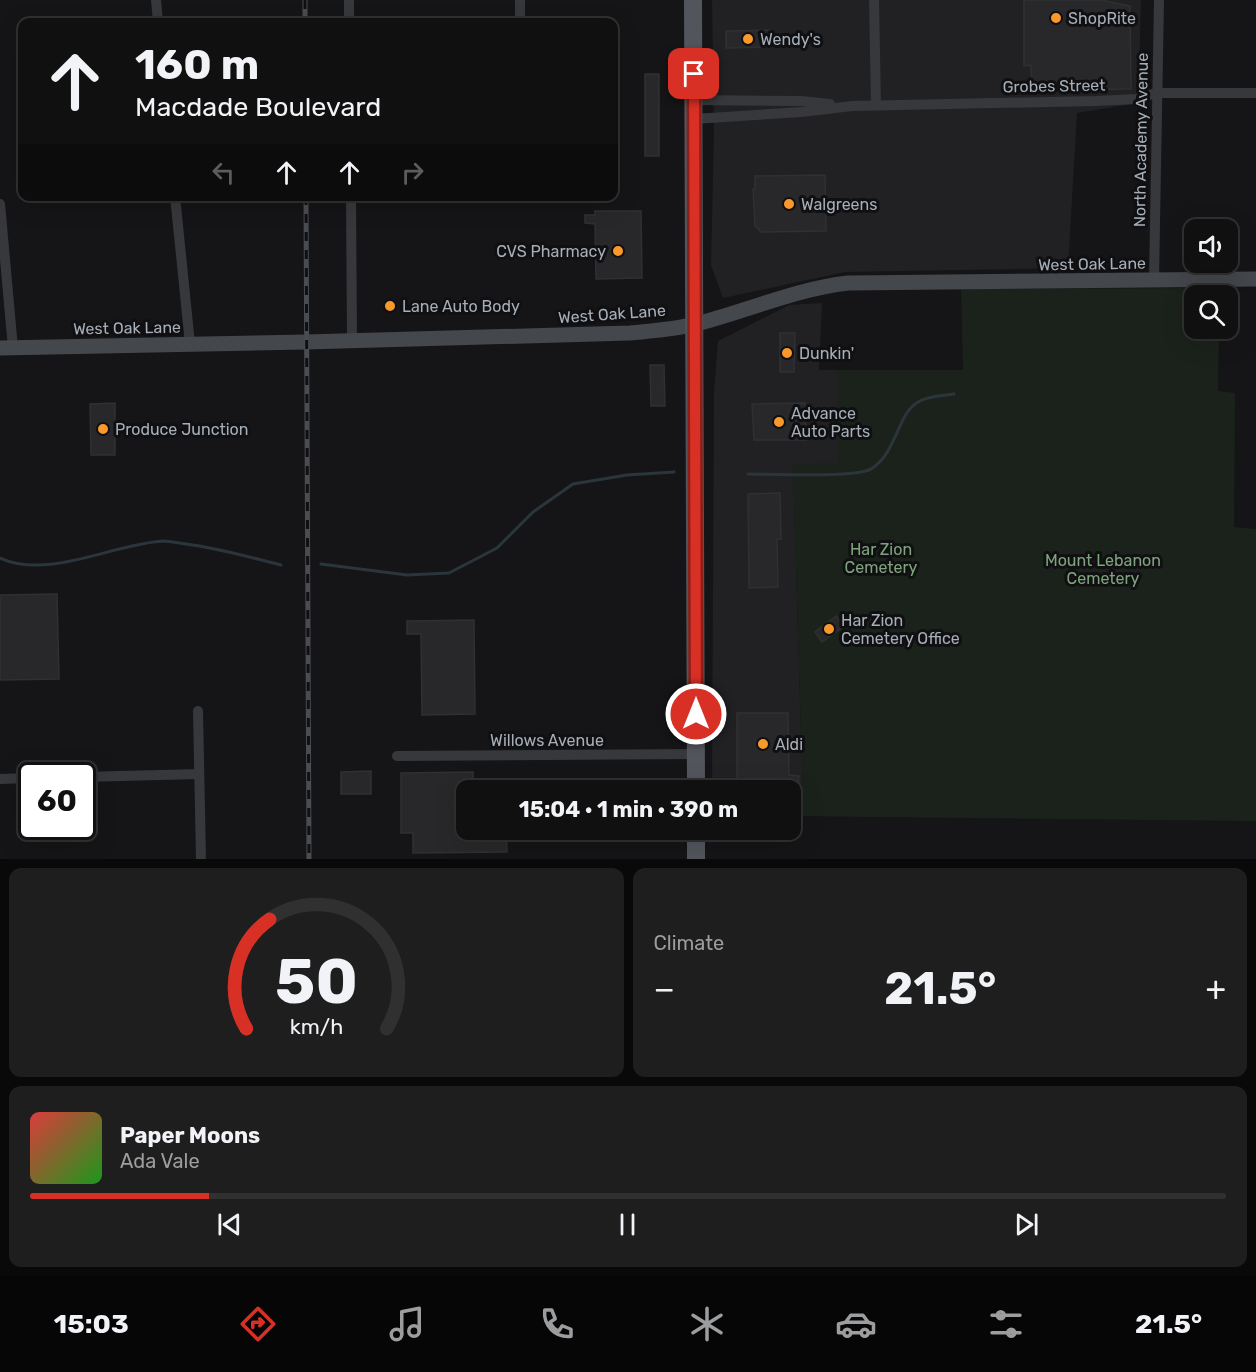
<!DOCTYPE html>
<meta charset="utf-8">
<style>
body{margin:0;font-family:Rubik,sans-serif;background:#1e1e1f;color:#f1f3f6;height:100vh;display:flex;flex-direction:column;font-size:22px;white-space:nowrap}
*{box-sizing:border-box;margin:0}
p{font-size:20px;color:#9c9d9f}
.icon{flex:none;width:33px;height:33px;fill:none;stroke:currentColor;stroke-width:2;stroke-linecap:round;stroke-linejoin:round}
.map{position:relative;height:859px;overflow:hidden}
.drawer{display:flex;flex-direction:column;gap:9px;padding:9px;background:#090909;flex:1}
.drawer>*{flex:none}
.banner{position:absolute;left:18px;top:18px;width:600px;height:183px;border-radius:12px;box-shadow:0 6px 24px #0002,0 0 0 2px #303031;background:#101011;color:#f1f3f6;overflow:hidden}
.controls{position:absolute;left:1184px;top:219px;display:grid;gap:12px}
.controls a{display:grid;place-items:center;width:54px;height:54px;border-radius:12px;background:#101011;box-shadow:0 6px 24px #0002,0 0 0 2px #303031;font-size:30px}
.speed{position:absolute;left:18px;top:762px;display:flex;gap:12px;font-size:30px;font-weight:700;text-align:center}
.speed>*{display:grid;place-content:center;width:78px;height:78px;border-radius:50%;background:#101011;box-shadow:0 6px 24px #0002,0 0 0 2px #303031;line-height:1}
.speed .limit{border:3px solid #111;border-radius:9px;background:#fff;color:#111}
.pin{position:absolute;display:grid;place-items:center;width:51px;height:51px;color:#fff;margin:-26px;border-radius:12px;box-shadow:0 3px 9px #0006}
.me{position:absolute;width:66px;margin:-33px;rotate:0deg;stroke-linejoin:round;filter:drop-shadow(0 0 4px #0008)}
.turn{display:flex;align-items:center;gap:21px;height:126px;padding:0 18px;font-size:27px}
.turn .icon{width:78px;height:78px;stroke-width:2.5}
.turn b{display:block;font-size:42px;line-height:51px}
.lanes{display:flex;align-items:center;height:57px;padding:0 18px;background:#0003;justify-content:center;gap:30px;direction:ltr}
.lanes .off{opacity:.35}
.big{font-size:45px;font-weight:700;line-height:1.1}
.drawer .card{flex:1;display:flex;flex-direction:column;justify-content:center;gap:9px;min-width:0;padding:0 21px;border-radius:12px;background:#1e1e1f}
.drawer .dial{align-items:center;gap:0}
.dial svg{height:156px;overflow:visible;fill:none;stroke:#303031;stroke-width:7;stroke-linecap:round;text-anchor:middle}
.dial text{fill:#f1f3f6;stroke:none}
.song{display:flex;align-items:center;gap:18px}
.cover{width:72px;height:72px;border-radius:9px;background:linear-gradient(135deg,hsl(0 70% 55%),hsl(120 70% 35%))}
.played{height:6px;border-radius:3px;background:linear-gradient(90deg,#d93025 15%,#303031 15%)}
.keys{display:flex;justify-content:space-around;direction:ltr}
.heat{display:flex;justify-content:space-between;align-items:center;font-size:33px;direction:ltr}
.drawer .tiles{flex:1;display:grid;gap:9px;grid-template-columns:1fr 1fr}
.card:last-child{grid-column:span 2}
.trip{position:absolute;left:456px;top:780px;width:345px;height:60px;border-radius:12px;background:#101011;box-shadow:0 6px 24px #0002,0 0 0 2px #303031;font-weight:700;line-height:60px;text-align:center}
.tabs{display:flex;height:96px;justify-content:space-around;align-items:center;background:#060607;color:#9c9d9f}
.tabs .icon{width:42px;height:42px}
.tabs .on{color:#d93025}
.tabs b{font-size:27px;color:#f1f3f6}
.map>svg:first-child{display:block}
</style>
<div class="map">
<svg width="1256" height="859" viewBox="0 0 1256 859">
<rect width="100%" height="100%" fill="#151517"/>
<g fill="#212124">
<polygon points="712,0 1141,0 1138,103 1077,113 1068,268 845,272 723,298 711,265 714,130"/>
<polygon points="822,303 819,370 837,370 837,464 793,464 803,802 791,802 790,790 712,790 714,392 718,341 789,305"/>
</g>
<polygon fill="#1b221b" points="1219,288 1219,295 1194,296 1194,328 1219,329 1218,391 1235,393 1234,527 1256,529 1256,821 791,816 791,802 803,802 793,464 837,463 837,370 963,370 961,289"/>
<g fill="none" stroke-linecap="round" stroke-linejoin="round">
<g stroke="#2b363c" stroke-width="3">
<path d="M748,474C770,474 856,478 871,469C897,453 897,414 918,402C927,396 943,396 954,394"/>
<path d="M0,558C49,580 112,544 163,541C170,541 178,543 186,544C218,548 249,557 281,565"/>
<polyline points="321,564 407,575 449,573 497,548 533,512 573,484 627,475 674,472"/>
</g>
</g>
<g fill="#28282b" stroke="#2f3033" stroke-width="1.5">
<polygon points="1024,0 1101,0 1130,6 1131,89 1032,90 1031,65 1024,66"/>
<polygon points="770,30 771,47 726,48 726,31"/>
<rect x="645" y="74" width="14" height="82"/>
<polygon points="825,175 826,231 761,232 755,226 753,189 755,189 755,176"/>
<polygon points="595,211 641,211 642,278 596,279 595,224 585,223 585,215 595,215"/>
<polygon points="780,333 795,333 794,372 780,372"/>
<polygon points="650,365 664,365 665,406 651,406"/>
<polygon points="115,403 115,455 91,455 90,404"/>
<polygon points="805,403 806,440 754,440 752,404"/>
<polygon points="780,493 781,539 777,539 778,587 749,588 748,494"/>
<polygon points="57,594 59,679 0,680 0,595"/>
<polygon points="836,616 844,626 822,642 815,632"/>
<polygon points="474,620 475,714 422,715 421,634 407,634 407,621"/>
<polygon points="737,713 788,713 789,775 799,776 798,790 737,790"/>
<polygon points="371,771 371,794 341,794 341,772"/>
<polygon points="473,772 473,790 466,790 466,830 506,830 507,852 413,853 413,833 401,833 401,773"/>
</g>
<g fill="none" stroke-linecap="round" stroke-linejoin="round">
<g stroke="#36383c" stroke-width="10">
<polyline points="156,0 158,22"/>
<polyline points="349,0 349,22"/>
<polyline points="520,0 520,22"/>
<polyline points="874,0 876,105"/>
<polyline points="693,100 801,101 830,104"/>
<polyline points="694,119 801,112 852,106 1096,101 1136,99 1156,93 1256,93"/>
<polyline points="175,196 190,344"/>
<polyline points="351,196 352,341"/>
<polyline points="0,204 13,348"/>
<polyline points="1154,281 1159,0"/>
<polyline points="198,711 201,859"/>
<polyline points="397,756 696,754"/>
<polyline points="82,777 199,774"/>
<polyline points="0,779 32,778"/>
</g>
<path stroke="#44474c" stroke-width="15" d="M0,348L306,342L630,333C654,331 677,329 700,323C750,310 796,289 848,283L1256,279"/>
<g stroke="#52555c" stroke-width="18">
<polyline points="693,0 696,790"/>
<polyline points="696,830 696,859"/>
</g>
<g stroke="#494c51" stroke-width="5">
<g id="rail">
<polyline points="305,0 305,22"/>
<polyline points="306,196 309,859"/>
</g>
</g>
<use href="#rail" stroke="#101012" stroke-width="3" stroke-dasharray="9" stroke-linecap="butt"/>
</g>
<g fill="none" stroke-linecap="round" stroke-linejoin="round">
<g stroke="#8d1f18" stroke-width="15">
<polyline id="route" points="694,74 696,714"/>
</g>
<use href="#route" stroke="#d93025" stroke-width="10"/>
</g>
<g fill="#fa992b" stroke="#101012" stroke-width="2">
<circle cx="1056" cy="18" r="6"/>
<circle cx="748" cy="39" r="6"/>
<circle cx="789" cy="204" r="6"/>
<circle cx="618" cy="251" r="6"/>
<circle cx="390" cy="306" r="6"/>
<circle cx="787" cy="353" r="6"/>
<circle cx="779" cy="422" r="6"/>
<circle cx="103" cy="429" r="6"/>
<circle cx="829" cy="629" r="6"/>
<circle cx="763" cy="744" r="6"/>
</g>
<g text-anchor="middle" dominant-baseline="central" stroke-width="6" stroke-linejoin="round" paint-order="stroke">
<g font-size="16" fill="#a6aeb8" stroke="#101012" text-anchor="start">
<text x="1068" y="18">ShopRite</text>
<text x="760" y="39">Wendy's</text>
<text x="801" y="204">Walgreens</text>
<text x="606" y="251" text-anchor="end">CVS Pharmacy</text>
<text x="402" y="306">Lane Auto Body</text>
<text x="799" y="353">Dunkin'</text>
<text x="791" y="413">Advance<tspan x="791" dy="18">Auto Parts</tspan></text>
<text x="115" y="429">Produce Junction</text>
<text x="841" y="620">Har Zion<tspan x="841" dy="18">Cemetery Office</tspan></text>
<text x="775" y="744">Aldi</text>
</g>
<g font-size="16" fill="#a6aeb8" stroke="#101012">
<text transform="translate(1054 86) rotate(-1)">Grobes Street</text>
<text transform="translate(1141 140) rotate(-89)">North Academy Avenue</text>
<text transform="translate(1092 264) rotate(-1)">West Oak Lane</text>
<text transform="translate(612 314) rotate(-4)">West Oak Lane</text>
<text transform="translate(127 328) rotate(-1)">West Oak Lane</text>
<text x="547" y="740">Willows Avenue</text>
</g>
<g font-size="16" fill="#7fa47d" stroke="#101012">
<text x="881" y="549">Har Zion<tspan x="881" dy="18">Cemetery</tspan></text>
<text x="1103" y="560">Mount Lebanon<tspan x="1103" dy="18">Cemetery</tspan></text>
</g>
</g>
</svg>
<div class="controls">
<a><svg class="icon" aria-label="sound" viewBox="0 0 24 24"><path d="M4 9h4l5-4v14l-5-4H4zM17 9q2 3 0 6"/></svg></a>
<a><svg class="icon" aria-label="search" viewBox="0 0 24 24"><circle cx="10" cy="10" r="6"/><path d="M15 15l6 6"/></svg></a>
</div>
<div class="speed"><div class="limit">60</div></div>
<div class="pin" style="left:694px;top:74px;background:#d93025"><svg class="icon" aria-label="arrive" viewBox="0 0 24 24"><path d="M6 21V4h12l-3 4 3 4H6"/></svg></div>
<svg class="me" style="left:696px;top:714px" viewBox="-20 -20 40 40"><circle r="17" fill="#d93025" stroke="#fff" stroke-width="3"/><path d="M0-11L8 9 0 5-8 9z" fill="#fff"/></svg>
<div class="trip">15:04 · 1 min · 390 m</div>
<div class="banner">
<div class="turn"><svg class="icon" aria-label="ahead" viewBox="0 0 24 24"><path d="M12 20V5M6 11l6-6 6 6"/></svg><div><b>160 m</b>Macdade Boulevard</div></div>
<div class="lanes"><svg class="icon off" aria-label="left" viewBox="0 0 24 24"><path d="M17 20v-9H6M10 6l-5 5 5 5"/></svg><svg class="icon" aria-label="ahead" viewBox="0 0 24 24"><path d="M12 20V5M6 11l6-6 6 6"/></svg><svg class="icon" aria-label="ahead" viewBox="0 0 24 24"><path d="M12 20V5M6 11l6-6 6 6"/></svg><svg class="icon off" aria-label="right" viewBox="0 0 24 24"><path d="M7 20v-9h11M14 6l5 5-5 5"/></svg></div>
</div>
</div>
<section class="drawer">
<div class="tiles">
<div class="card dial"><svg viewBox="0 0 100 80">
<path d="M14 69A42 42 0 1 1 86 69"/>
<path d="M14 69A42 42 0 0 1 26 13" stroke="#d93025"/>
<text x="50" y="56" font-size="32" font-weight="700">50</text>
<text x="50" y="72" font-size="11">km/h</text>
</svg></div>
<div class="card"><p>Climate</p>
<div class="heat"><a>−</a><b class="big">21.5°</b><a>+</a></div>
</div>
<div class="card">
<div class="song"><i class="cover"></i><div><b>Paper Moons</b><p>Ada Vale</p></div></div>
<div class="played"></div>
<div class="keys"><svg class="icon" aria-label="previous" viewBox="0 0 24 24"><path d="M18 5L8 12l10 7zM5 5v14"/></svg><svg class="icon" aria-label="pause" viewBox="0 0 24 24"><path d="M8 5v14M16 5v14"/></svg><svg class="icon" aria-label="next" viewBox="0 0 24 24"><path d="M6 5l10 7-10 7zM19 5v14"/></svg></div>
</div>
</div>
</section>
<nav class="tabs">
<b>15:03</b>
<svg class="icon on" aria-label="directions" viewBox="0 0 24 24"><path d="M12 3l9 9-9 9-9-9zM9 14v-3h6M13 9l2 2-2 2"/></svg>
<svg class="icon" aria-label="music" viewBox="0 0 24 24"><path d="M9 18V5l10-2v13"/><circle cx="6" cy="18" r="3"/><circle cx="16" cy="16" r="3"/></svg>
<svg class="icon" aria-label="phone" viewBox="0 0 24 24"><path d="M5 4h4l2 5-3 2q2 4 5 5l2-3 5 2v4C11 20 4 13 5 4z"/></svg>
<svg class="icon" aria-label="climate" viewBox="0 0 24 24"><path d="M12 3v18M4 7l16 10M4 17L20 7"/></svg>
<svg class="icon" aria-label="car" viewBox="0 0 24 24"><path d="M5 17H2v-5l4-1 3-4h7l3 4 3 1v5h-3M9 17h6M6 11h13"/><circle cx="7" cy="17" r="2"/><circle cx="17" cy="17" r="2"/></svg>
<svg class="icon" aria-label="filters" viewBox="0 0 24 24"><path d="M4 7h16M4 17h16"/><circle cx="9" cy="7" r="2"/><circle cx="15" cy="17" r="2"/></svg>
<b>21.5°</b>
</nav>
